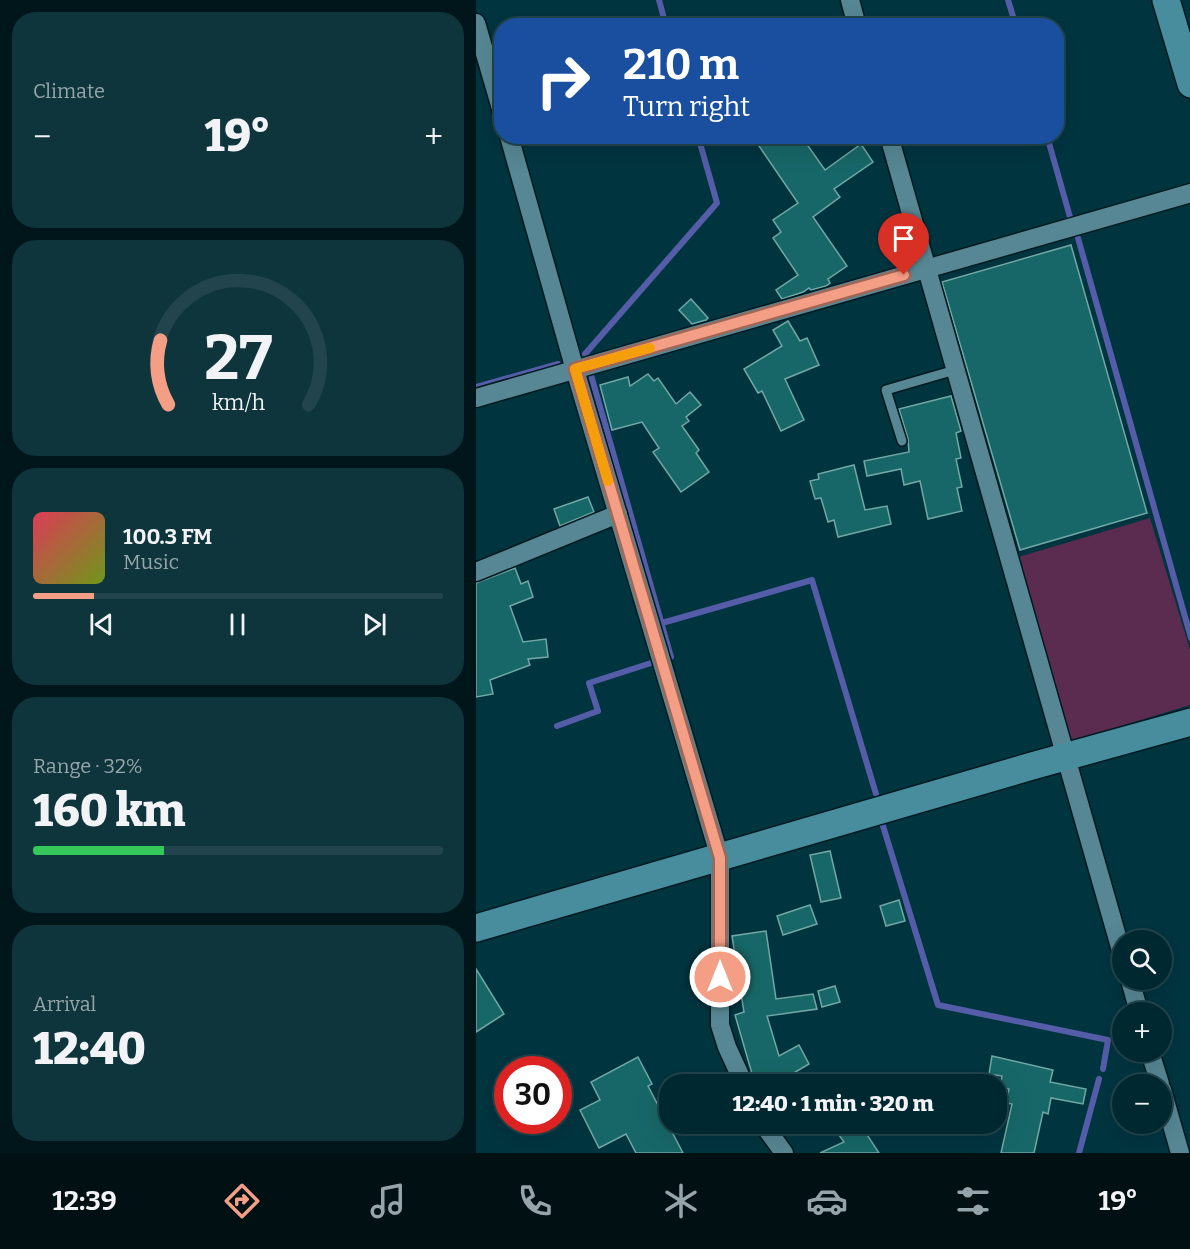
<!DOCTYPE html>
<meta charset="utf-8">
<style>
body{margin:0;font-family:Bitter,serif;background:#0e343c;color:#f1f3f6;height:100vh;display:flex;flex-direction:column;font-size:22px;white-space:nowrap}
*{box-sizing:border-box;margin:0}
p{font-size:20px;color:#95a6ab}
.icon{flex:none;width:33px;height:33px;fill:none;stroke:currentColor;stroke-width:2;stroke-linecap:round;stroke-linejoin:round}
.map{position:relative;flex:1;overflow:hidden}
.side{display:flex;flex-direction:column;gap:12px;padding:12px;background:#00161a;width:476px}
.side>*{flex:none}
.banner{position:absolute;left:18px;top:18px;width:570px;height:126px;border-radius:24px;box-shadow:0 6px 24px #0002,0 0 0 2px #22444c;background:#1a4fa0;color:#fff;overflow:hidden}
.fabs{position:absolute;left:636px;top:930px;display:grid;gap:12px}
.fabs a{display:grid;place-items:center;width:60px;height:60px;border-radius:50%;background:#002830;box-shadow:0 6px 24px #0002,0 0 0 2px #22444c;font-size:30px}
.speed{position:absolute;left:18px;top:1056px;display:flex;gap:12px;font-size:30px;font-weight:700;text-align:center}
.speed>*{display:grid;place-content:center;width:78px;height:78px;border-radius:50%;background:#002830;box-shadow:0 6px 24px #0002,0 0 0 2px #22444c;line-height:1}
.speed .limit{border:9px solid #d22;background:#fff;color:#111}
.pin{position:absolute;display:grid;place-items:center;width:51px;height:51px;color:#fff;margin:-62px -26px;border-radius:50% 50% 50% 0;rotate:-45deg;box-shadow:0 0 6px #0007}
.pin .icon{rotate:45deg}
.me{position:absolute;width:66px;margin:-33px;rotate:0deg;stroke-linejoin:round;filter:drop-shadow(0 0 4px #0008)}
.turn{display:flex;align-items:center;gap:21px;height:126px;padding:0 30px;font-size:27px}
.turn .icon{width:78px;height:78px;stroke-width:2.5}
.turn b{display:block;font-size:42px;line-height:51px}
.big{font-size:45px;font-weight:800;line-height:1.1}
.side .card{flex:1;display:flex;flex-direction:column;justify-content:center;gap:9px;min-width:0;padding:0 21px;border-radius:24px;background:#0e343c}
.side .dial{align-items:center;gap:0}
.dial svg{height:156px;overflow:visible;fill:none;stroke:#22444c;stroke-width:7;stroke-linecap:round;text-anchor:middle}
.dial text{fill:#f1f3f6;stroke:none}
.song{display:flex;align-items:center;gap:18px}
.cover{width:72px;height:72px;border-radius:9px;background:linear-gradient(135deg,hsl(350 70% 55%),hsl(80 70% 35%))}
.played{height:6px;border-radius:3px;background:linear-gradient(90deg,#f49e86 15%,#22444c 15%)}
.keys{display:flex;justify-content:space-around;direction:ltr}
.heat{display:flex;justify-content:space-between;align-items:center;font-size:33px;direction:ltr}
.charge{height:9px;border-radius:4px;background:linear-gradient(90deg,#34c759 32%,#22444c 0)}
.trip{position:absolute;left:183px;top:1074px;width:348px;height:60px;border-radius:24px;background:#002830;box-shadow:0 6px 24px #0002,0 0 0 2px #22444c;font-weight:800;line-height:60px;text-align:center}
.tabs{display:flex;height:96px;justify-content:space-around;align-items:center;background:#001013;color:#95a6ab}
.tabs .icon{width:42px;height:42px}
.tabs .active{color:#f49e86}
.tabs b{font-size:27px;color:#f1f3f6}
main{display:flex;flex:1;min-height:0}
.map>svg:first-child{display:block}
</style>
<main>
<section class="side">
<div class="card"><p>Climate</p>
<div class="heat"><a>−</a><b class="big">19°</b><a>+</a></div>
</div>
<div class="card dial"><svg viewBox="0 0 100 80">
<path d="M14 69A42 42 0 1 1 86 69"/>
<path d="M14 69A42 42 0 0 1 10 36" stroke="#f49e86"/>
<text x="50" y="56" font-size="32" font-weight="700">27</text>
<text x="50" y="72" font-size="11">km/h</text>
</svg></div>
<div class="card">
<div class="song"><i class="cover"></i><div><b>100.3 FM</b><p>Music</p></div></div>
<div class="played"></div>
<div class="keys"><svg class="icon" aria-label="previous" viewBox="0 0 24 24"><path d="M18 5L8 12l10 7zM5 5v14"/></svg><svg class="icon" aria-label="pause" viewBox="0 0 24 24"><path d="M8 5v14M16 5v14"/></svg><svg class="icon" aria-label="next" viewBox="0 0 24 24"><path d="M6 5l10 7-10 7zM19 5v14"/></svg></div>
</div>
<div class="card"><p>Range · 32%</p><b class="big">160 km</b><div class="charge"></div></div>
<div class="card"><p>Arrival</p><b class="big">12:40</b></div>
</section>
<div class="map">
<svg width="715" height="1153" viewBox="0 0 715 1153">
<rect width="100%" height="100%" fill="#003540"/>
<polygon fill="#5b2b50" points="674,518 714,650 714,705 599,740 590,735 539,558"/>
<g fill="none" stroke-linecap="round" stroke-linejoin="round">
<g stroke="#555da9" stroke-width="6">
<polyline points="183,0 190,26"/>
<polyline points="532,0 540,26"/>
<polyline points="571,136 594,217"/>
<polyline points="602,238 715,638"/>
<polyline points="109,354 241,203 222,136"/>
<polyline points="115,375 195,657"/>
<polyline points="0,387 82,364"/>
<polyline points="186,623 336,580 400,794"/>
<polyline points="81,726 122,711 113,683 175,663"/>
<polyline points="407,826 462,1005 632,1040 627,1069"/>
<polyline points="603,1153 623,1079"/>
</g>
</g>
<g fill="#186768" stroke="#72a7a7" stroke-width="1.5">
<polygon points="296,136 321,136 327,145 330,143 349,170 385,144 397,162 358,189 364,197 337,217 371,266 352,279 354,283 350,286 335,290 333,288 327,292 306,299 300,290 322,275 297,238 305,232 297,220 322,203 283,146"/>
<polygon points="595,245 671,513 544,550 466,282"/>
<polygon points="215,299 232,318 230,320 216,324 203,310"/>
<polygon points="312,321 324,341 331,338 343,365 309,379 328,420 305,431 286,391 282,393 268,369 306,346 297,330"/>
<polygon points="172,374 178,381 182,378 200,404 214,392 225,405 210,417 213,421 206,426 223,450 220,453 233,472 205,492 177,452 183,448 166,422 136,430 124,385 152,377 154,386"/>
<polygon points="475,396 485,431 480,433 485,458 480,459 486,487 481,488 486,511 452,519 444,481 428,485 425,469 391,476 388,461 433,452 432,439 423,409"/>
<polygon points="378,465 389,510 411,506 415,524 362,537 358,520 352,522 345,498 339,499 334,481 343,479 342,474"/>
<polygon points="112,497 118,512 84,526 78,509"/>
<polygon points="39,568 45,584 52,581 57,597 34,606 47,642 70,639 72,657 52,659 54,665 14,680 17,694 0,697 0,583"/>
<polygon points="354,851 365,898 345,902 334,855"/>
<polygon points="423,900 429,921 410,926 404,906"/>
<polygon points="334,905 341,924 307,935 301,916"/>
<polygon points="290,931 300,999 337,994 341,1009 291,1016 303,1056 323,1045 333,1064 316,1074 279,1084 259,1015 268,1012 262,975 255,975 255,955 259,955 256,936"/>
<polygon points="0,969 28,1014 0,1032"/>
<polygon points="359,986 364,1002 346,1007 342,991"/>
<polygon points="516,1056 577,1070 574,1082 610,1089 607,1104 575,1098 572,1114 567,1112 558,1153 525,1153 536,1104 530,1103 533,1089 524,1087 526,1076 513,1074"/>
<polygon points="162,1057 176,1084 172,1086 207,1153 160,1153 150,1134 123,1148 104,1110 124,1100 115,1082"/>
<polygon points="355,1124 384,1124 403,1153 344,1153 368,1142"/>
</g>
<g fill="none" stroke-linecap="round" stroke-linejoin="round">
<g stroke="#021a20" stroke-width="12">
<polyline id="lane" points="426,441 410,390 479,370"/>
</g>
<g stroke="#021a20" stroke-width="21">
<g id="street">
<polyline points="374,0 381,26"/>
<polyline points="0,23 26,112"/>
<polyline points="33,136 99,370 244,858 244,1025 251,1047 268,1084"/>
<polyline points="413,136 646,954"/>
<polyline points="0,398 715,193"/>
<polyline points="0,572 142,514"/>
<polyline points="654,980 663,1012"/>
<polyline points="674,1052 684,1084"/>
<polyline points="686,1090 704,1153"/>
<polyline points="287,1124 308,1153"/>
</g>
</g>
<g stroke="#021a20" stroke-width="30">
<g id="secondary">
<polyline points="690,0 715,84"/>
<polyline points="0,928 556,766 715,722"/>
</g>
</g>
<use href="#lane" stroke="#578794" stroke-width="9"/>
<use href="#street" stroke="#578794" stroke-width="18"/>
<use href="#secondary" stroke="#478d9e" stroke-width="27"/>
</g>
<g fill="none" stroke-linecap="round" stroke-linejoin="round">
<g stroke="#9f6757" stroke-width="15">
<polyline id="route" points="244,977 244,858 99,369 428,275"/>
</g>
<use href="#route" stroke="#f49e86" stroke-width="10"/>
<polyline stroke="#f59e0b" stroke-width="10" points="132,481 99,369 174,348"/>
</g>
</svg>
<div class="fabs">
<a><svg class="icon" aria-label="search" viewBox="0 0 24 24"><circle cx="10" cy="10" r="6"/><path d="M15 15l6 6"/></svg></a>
<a>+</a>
<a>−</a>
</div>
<div class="speed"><div class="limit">30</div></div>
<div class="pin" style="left:428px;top:275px;background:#d93025"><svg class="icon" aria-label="arrive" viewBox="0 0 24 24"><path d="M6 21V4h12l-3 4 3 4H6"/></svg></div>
<svg class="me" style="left:244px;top:977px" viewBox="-20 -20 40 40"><circle r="17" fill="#f49e86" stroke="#fff" stroke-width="3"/><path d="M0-11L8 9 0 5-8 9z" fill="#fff"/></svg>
<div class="trip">12:40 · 1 min · 320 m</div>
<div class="banner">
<div class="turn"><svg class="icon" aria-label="right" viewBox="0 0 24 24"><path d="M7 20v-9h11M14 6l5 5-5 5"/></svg><div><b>210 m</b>Turn right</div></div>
</div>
</div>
</main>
<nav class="tabs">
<b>12:39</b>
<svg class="icon active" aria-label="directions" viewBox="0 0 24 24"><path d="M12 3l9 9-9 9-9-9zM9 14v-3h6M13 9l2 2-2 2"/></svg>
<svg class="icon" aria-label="music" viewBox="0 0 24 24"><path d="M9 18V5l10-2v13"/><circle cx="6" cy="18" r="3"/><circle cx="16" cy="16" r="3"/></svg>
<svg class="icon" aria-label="phone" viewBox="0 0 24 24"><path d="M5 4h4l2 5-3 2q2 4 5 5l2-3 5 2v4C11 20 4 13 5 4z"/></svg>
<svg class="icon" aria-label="climate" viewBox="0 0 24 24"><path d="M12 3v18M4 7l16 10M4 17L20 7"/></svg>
<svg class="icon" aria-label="car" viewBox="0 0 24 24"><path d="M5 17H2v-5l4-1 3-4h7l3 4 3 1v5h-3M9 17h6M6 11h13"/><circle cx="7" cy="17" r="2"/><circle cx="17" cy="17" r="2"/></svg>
<svg class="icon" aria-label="filters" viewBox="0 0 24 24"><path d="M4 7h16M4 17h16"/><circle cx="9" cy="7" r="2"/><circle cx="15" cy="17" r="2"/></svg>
<b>19°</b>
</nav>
